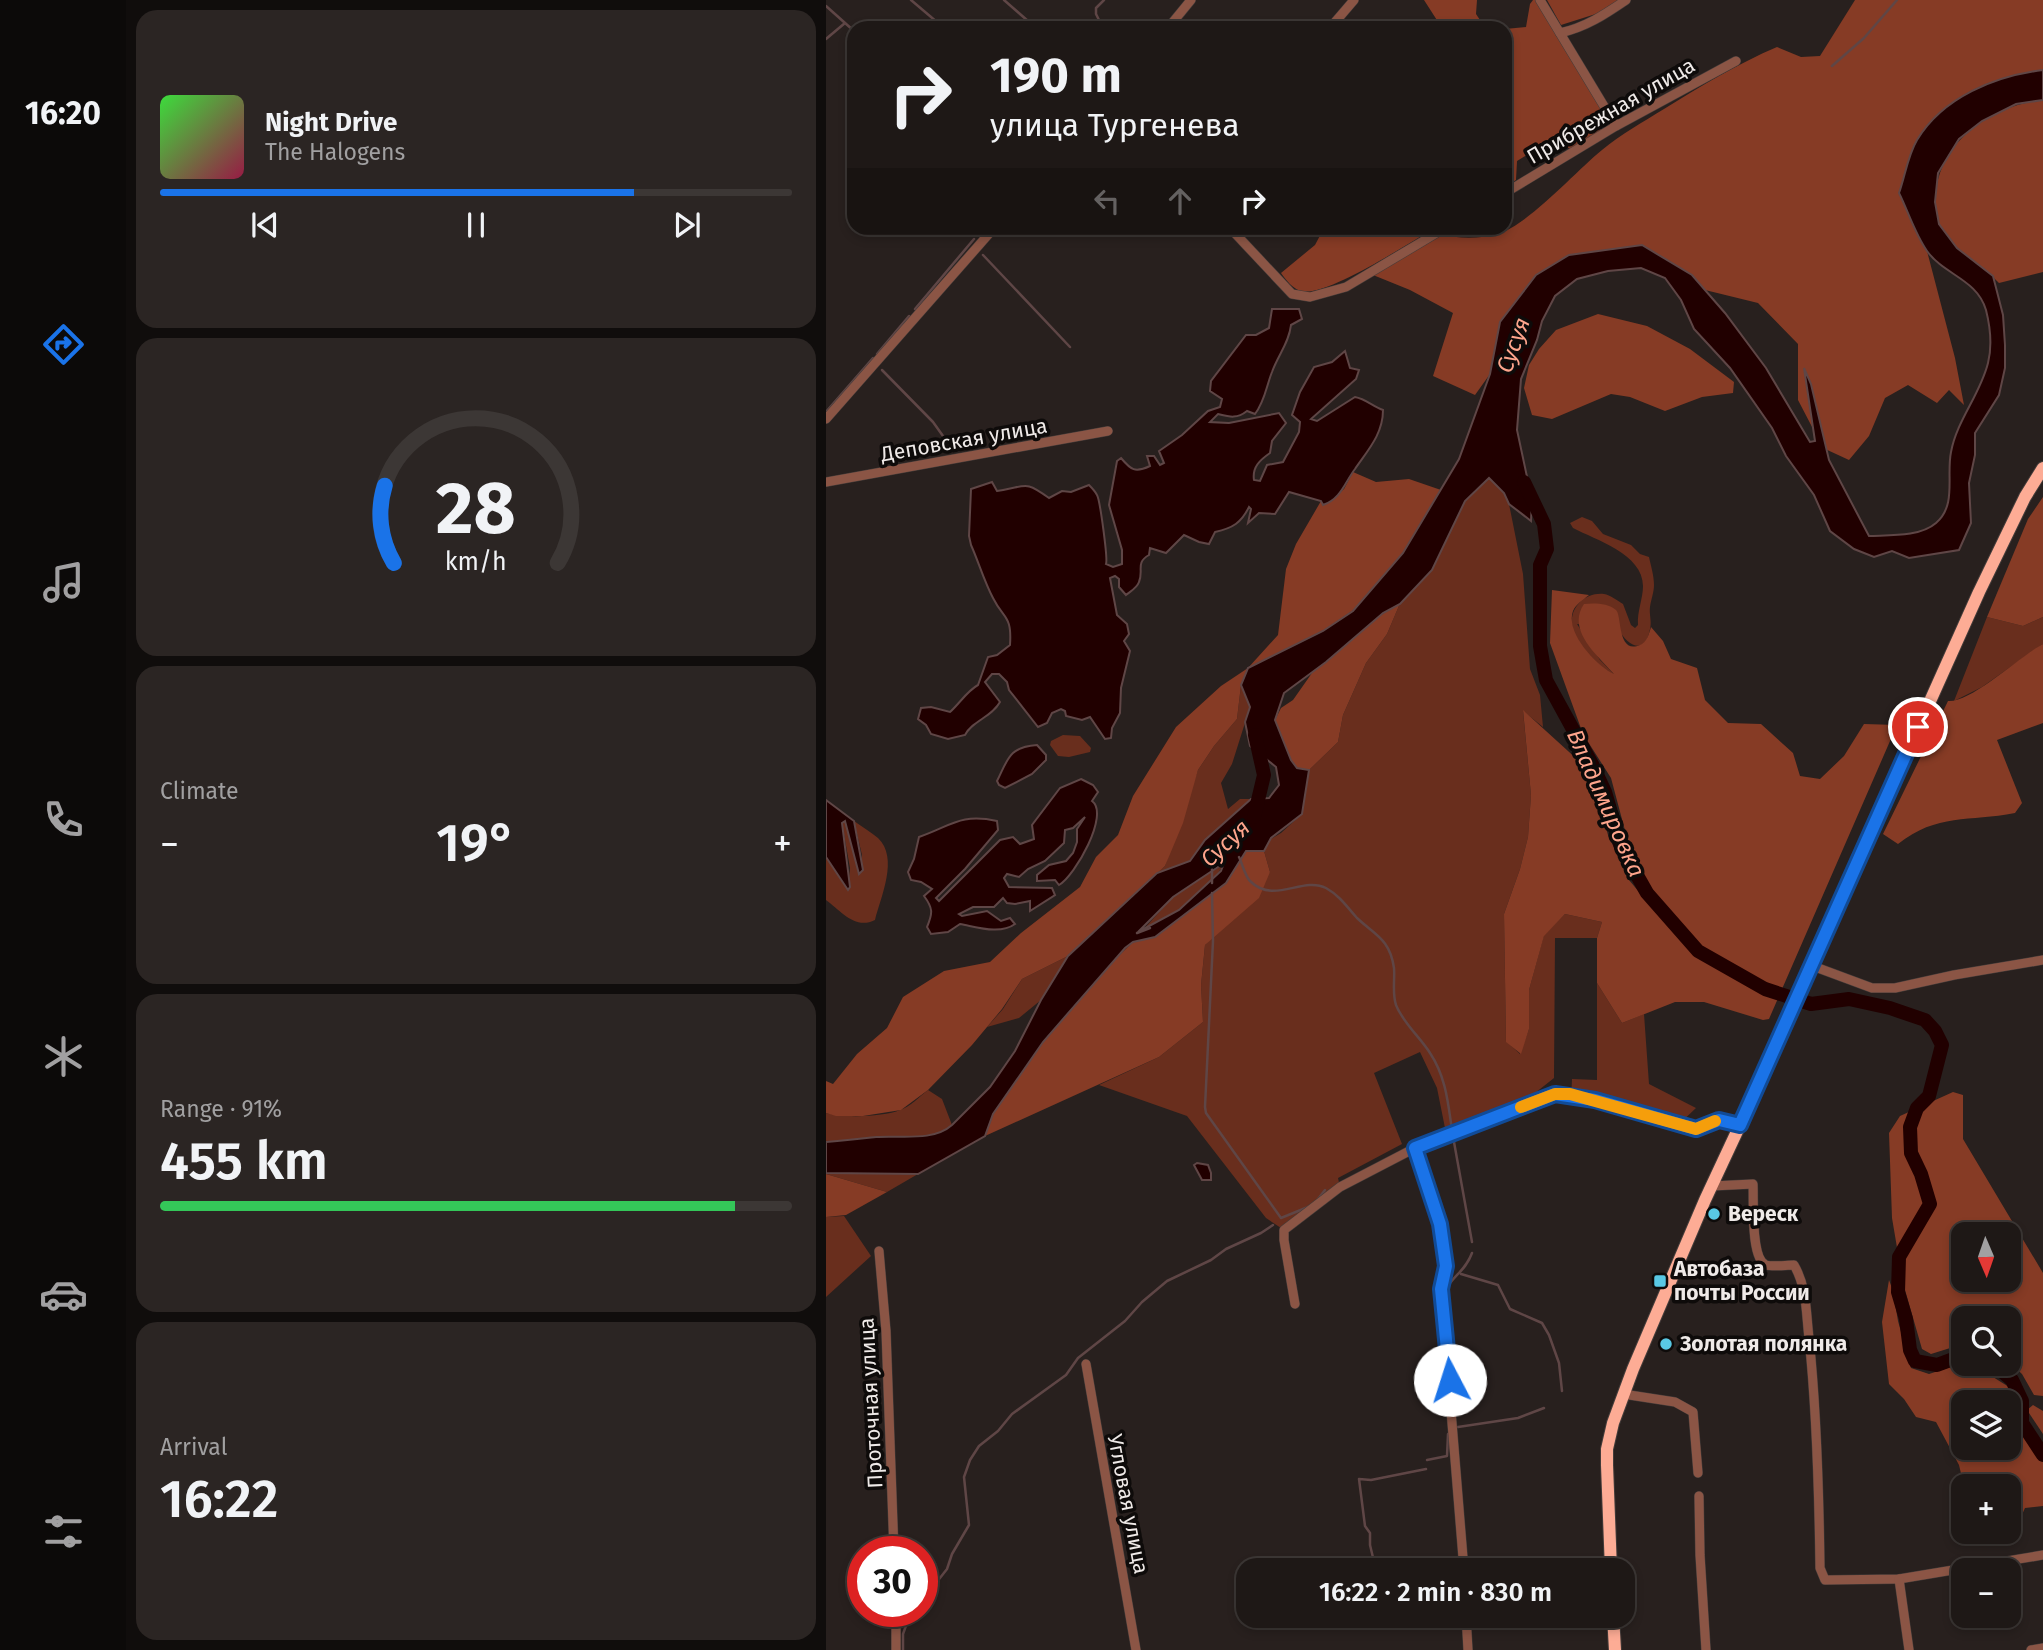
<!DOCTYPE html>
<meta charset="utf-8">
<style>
body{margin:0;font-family:"Fira Sans",sans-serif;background:#2b2523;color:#f1f3f6;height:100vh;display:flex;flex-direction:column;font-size:26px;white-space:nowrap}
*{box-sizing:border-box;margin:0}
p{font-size:23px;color:#a1a0a1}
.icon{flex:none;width:38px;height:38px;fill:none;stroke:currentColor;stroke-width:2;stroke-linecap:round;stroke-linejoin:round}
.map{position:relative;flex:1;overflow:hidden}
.drawer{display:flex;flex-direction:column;gap:10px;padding:10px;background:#100d0c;width:700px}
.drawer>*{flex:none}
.hud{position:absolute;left:21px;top:21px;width:665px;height:214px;border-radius:21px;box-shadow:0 4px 10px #0003,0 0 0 2px #3c3735;background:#1e1816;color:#f1f3f6;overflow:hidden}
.needle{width:46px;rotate:178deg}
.fabs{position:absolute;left:1125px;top:1222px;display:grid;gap:14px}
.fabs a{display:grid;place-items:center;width:70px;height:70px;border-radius:14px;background:#1e1816;box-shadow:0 4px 10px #0003,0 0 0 2px #3c3735;font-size:35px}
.speed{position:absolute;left:21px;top:1536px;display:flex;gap:14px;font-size:35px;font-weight:700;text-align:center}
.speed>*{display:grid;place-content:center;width:91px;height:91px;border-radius:50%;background:#1e1816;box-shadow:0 4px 10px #0003,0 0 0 2px #3c3735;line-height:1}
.speed .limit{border:10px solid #d22;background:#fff;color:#111}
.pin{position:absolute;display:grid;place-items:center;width:60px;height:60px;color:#fff;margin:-30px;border:4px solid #fff;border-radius:50%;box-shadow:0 2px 7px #0007}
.me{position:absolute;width:77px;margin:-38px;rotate:355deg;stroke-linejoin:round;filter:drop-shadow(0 0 5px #0008)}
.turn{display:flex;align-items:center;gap:24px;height:147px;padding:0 28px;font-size:32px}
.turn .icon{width:91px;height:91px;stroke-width:2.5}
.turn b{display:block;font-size:49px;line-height:60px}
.lanes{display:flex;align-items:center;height:66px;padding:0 28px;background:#0003;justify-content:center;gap:35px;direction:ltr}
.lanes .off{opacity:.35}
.big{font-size:52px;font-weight:600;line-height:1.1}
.drawer .widget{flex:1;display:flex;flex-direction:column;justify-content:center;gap:10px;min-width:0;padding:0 24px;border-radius:21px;background:#2b2523}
.drawer .dial{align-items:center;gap:0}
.dial svg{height:182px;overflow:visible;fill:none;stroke:#3c3735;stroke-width:7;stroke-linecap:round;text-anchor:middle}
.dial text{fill:#f1f3f6;stroke:none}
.song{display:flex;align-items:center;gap:21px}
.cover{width:84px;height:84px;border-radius:10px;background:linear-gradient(135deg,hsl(120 70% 55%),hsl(340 70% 35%))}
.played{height:7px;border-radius:4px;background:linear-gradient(90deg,#1a73e8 75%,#3c3735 75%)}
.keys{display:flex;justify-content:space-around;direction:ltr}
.heat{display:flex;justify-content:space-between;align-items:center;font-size:38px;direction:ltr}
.charge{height:10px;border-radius:5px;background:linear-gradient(90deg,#34c759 91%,#3c3735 0)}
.trip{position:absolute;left:410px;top:1558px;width:399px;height:70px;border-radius:21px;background:#1e1816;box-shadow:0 4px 10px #0003,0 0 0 2px #3c3735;font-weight:600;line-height:70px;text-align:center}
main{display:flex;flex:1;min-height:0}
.dock{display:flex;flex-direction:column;width:126px;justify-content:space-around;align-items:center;background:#0c0a09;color:#a1a0a1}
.dock .icon{width:49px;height:49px}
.dock .current{color:#1a73e8}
.dock b{font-size:32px;color:#f1f3f6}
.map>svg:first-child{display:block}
</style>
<main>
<nav class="dock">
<b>16:20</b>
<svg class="icon current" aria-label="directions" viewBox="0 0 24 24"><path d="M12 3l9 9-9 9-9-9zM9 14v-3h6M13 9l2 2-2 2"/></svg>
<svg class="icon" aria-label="music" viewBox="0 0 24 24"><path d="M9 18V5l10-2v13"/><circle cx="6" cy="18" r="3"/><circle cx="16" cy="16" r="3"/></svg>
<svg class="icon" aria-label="phone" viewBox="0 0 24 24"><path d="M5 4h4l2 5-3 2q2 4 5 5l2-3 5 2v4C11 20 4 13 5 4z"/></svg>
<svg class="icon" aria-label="climate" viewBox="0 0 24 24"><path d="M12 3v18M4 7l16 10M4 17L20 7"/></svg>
<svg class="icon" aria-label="car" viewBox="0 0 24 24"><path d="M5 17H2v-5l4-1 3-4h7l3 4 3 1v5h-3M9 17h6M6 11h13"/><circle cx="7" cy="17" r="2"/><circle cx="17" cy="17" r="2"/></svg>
<svg class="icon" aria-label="filters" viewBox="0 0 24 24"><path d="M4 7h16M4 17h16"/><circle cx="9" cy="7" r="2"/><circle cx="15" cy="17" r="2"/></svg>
</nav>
<section class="drawer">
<div class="widget">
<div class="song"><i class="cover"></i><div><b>Night Drive</b><p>The Halogens</p></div></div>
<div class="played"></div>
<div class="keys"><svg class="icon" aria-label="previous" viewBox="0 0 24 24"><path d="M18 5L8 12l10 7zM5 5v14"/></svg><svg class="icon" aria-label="pause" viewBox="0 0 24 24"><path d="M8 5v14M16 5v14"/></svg><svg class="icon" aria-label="next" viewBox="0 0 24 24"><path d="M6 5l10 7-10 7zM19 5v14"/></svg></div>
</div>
<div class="widget dial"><svg viewBox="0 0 100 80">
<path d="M14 69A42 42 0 1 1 86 69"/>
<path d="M14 69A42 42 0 0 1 10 35" stroke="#1a73e8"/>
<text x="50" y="56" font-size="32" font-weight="700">28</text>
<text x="50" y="72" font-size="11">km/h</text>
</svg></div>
<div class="widget"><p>Climate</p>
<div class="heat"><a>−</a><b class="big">19°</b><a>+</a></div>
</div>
<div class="widget"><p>Range · 91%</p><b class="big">455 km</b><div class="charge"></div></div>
<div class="widget"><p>Arrival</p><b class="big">16:22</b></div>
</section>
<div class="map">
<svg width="1217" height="1650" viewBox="0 0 1217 1650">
<rect width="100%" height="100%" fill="#28201e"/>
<g fill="#692e1d">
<polygon points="664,478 678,493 683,504 697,574 704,669 714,695 717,727 697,711 705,795 702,837 694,869 678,914 680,1041 694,1054 703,1029 703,990 718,935 739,914 776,922 771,938 729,938 728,1078 704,1097 619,1128 611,1088 594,1052 548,1073 576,1144 512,1178 514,1187 458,1230 440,1218 361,1116 273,1085 333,1057 377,1022 375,985 379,945 444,872 438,851 443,840 455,833 476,814 483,770 512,742 517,715 540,663 561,634 575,601 621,536 639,501"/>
<path d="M756,517L766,521L777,534L805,545L814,554L823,557C825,566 828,576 828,585C828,592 825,600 824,607C823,614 826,622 824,629C819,656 802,646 792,629L751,624L774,660L791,677C774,666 748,646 746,624C744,606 761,592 778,594C784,595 792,601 797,604L805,625L809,628L812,625C811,611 817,599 817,586C817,554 770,540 747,528L744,523Z"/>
<polygon points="1161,617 1197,626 1217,617 1217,644 1156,687 1128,701"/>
<polygon points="415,685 424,707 406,764 395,783 402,809 414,799 425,799 379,840 364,861 331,873 339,866 372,770 388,746 411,719"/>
<polygon points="237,735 254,736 265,748 264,752 243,757 232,756 224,745 225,741"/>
<path d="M19,821L33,873L36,855L28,821C36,827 45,832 52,838C73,858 55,896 49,920C29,930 15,911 0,900V857L22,890L24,868L16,823Z"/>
<path d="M398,862C390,886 339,922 315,932L347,897Z"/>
<polygon points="242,956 215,1000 193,1018 161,1027 177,1009 196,979"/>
<polygon points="771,983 796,1023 818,1014 823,1084 870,1108 849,1128 753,1102 745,1102 746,1079 771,1080"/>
<path d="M102,1090L116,1099L126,1125C107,1142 74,1135 50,1137C33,1139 17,1141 0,1142V1113C16,1118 58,1117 74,1110C84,1107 94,1096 102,1090Z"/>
<polygon points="0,1174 92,1174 61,1192"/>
<polygon points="18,1216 45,1256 0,1297 0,1217"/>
</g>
<g fill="#863b25" fill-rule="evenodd">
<polygon points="598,0 651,0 650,14 658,26 669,28 616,28"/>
<polygon points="707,0 711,0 775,109 775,131 744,149 727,139 691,161 690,180 679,187 679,29 700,27 704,4"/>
<polygon points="721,0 793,0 776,12 735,25"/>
<path d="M1029,0H1217V70C1176,75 1127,92 1101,127C1091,141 1081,175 1073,193L1101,251L1129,358L1138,405L1123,390L1111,403L1082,385L1059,398L1043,436L1023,460L997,448L972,400V344L932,303L879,290L866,275L816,245L781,251L710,275L674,322L664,374L649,395L607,376L627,313L584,290L547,275L614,234C631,239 655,239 672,234C703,224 749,172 776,150C795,134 817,122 838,109C875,86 911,64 951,47L975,57L994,56Z"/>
<path d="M1217,100V272L1173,283C1154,263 1127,251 1114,227C1109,216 1109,202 1110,190C1117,138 1168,105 1217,100Z"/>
<path d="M498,228H609C584,242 500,298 475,291C467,289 460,280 455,273L489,245Z"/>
<polygon points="772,314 821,326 864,349 908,382 907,393 876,397 839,411 804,397 785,394 726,419 706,415 698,388 703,365 713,349 730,330"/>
<polygon points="527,472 550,482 583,479 615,490 577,553 529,609 497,631 422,668 415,685 411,719 388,746 372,770 357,823 339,866 242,956 196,979 176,1009 146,1045 102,1090 75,1110 37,1116 10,1116 0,1113 0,1081 7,1084 31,1054 61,1028 77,997 118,971 164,962 195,933 254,887 270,857 292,835 307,796 350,727 395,686 422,668 452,635 460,569 470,544 495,501 511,495 518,489"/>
<polygon points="1217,497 1217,617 1197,626 1161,617 1202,519"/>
<path d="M726,590L763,595C757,600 750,604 747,611C739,633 771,666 788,674C772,656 740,630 758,604C768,603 782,603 790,610C796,615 791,655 814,645C821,642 823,634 825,627L837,641L845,659L871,668L879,700L902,723L935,724L967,753L974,776L994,779L1018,756L1038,724L1071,725L943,1019L937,1020L878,1002H849L796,1023L771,983V938L776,922L739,914L718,936L703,990V1029L695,1054L680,1042L678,914L694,869L702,837L705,795L697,710L764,771L782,835L803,880L829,911L801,838L785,778L757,734L724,643Z"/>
<polygon points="575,601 561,634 540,663 517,715 512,742 483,770 471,768 465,760 449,720 455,708 467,700 486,673 537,628"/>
<path d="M1217,644V723L1171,740L1196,803L1189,813C1143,822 1111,813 1072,844L1057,834L1122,701C1145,703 1194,656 1217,644Z"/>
<polygon points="420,851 438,851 444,872 433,898 379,945 375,985 377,1022 333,1057 159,1136 167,1114 217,1042 280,968 307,942 329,937 400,883"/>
<path d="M1127,1092L1137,1095V1139L1217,1273V1396L1208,1395L1196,1374L1183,1362V1318H1138L1137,1344L1105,1354L1096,1349L1077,1283L1066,1218L1063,1133L1074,1116ZM1138,1234H1183V1279H1138Z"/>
<polygon points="0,1174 61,1192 20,1215 0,1217"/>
<path d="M1063,1280L1067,1291L1072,1321L1085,1368L1103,1374L1137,1363H1154L1159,1372L1183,1387C1187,1420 1191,1435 1217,1457V1506L1199,1508L1189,1530H1183V1486H1138L1133,1465L1110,1422L1090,1417L1078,1399L1063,1384L1056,1322ZM1138,1402H1183V1447H1138Z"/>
<polygon points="1207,1405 1217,1411 1217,1434 1201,1410"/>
</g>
<g fill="#210000" stroke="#5f4646" stroke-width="2" fill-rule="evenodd">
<path d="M1217,70V100L1190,104L1156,121L1133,139L1112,173L1109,202L1113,224L1131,248L1167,276L1177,315L1179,345V368L1173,395L1149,433V455L1143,483L1145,523L1133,550L1083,558L1066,551L1048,557L1028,549L1004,531L988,495L960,456L946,428L904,368L868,329L855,300L839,278L815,268L782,271L751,279L729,296L716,321L711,340L695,379L691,430L706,500L705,521L683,504L678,493L663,478L639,501L606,570L574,604L557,613L500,662L458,693L449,720L465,760L471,768L483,770L476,814L445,838L438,851H420L400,883L329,937L307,942L299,948L217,1042L167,1114L159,1136L92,1174L0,1173V1142C17,1141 33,1139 50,1137C74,1135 107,1142 126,1125L164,1087L189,1051L215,1000L242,956L331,873L364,861L379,840L425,799L443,798L453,785L450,767L424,746L419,722L424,707L415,685L422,668L497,631L527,611L577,553L633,459L664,374L674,322L710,275L743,255L816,245L866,275L899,313L940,368L984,442L989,441L978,368L985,384L1003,460L1043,536C1064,535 1094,537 1110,523C1131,505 1120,476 1125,452C1131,420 1154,395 1162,363C1166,347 1164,326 1160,310C1151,279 1118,275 1101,251C1089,234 1082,211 1073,193C1079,176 1082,155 1091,140C1117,97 1169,76 1217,70ZM398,863L395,871L353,910L312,932L347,897Z"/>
<path d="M446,309H473L476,319L465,325C463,343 452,355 446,372C440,387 439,401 429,414L421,411C411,419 404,417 392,414L384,422L403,423L453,413L460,423L446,441L444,453C434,460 426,467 428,480L434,481L441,465L457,462L473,432L474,422L466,415L474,392L488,367L506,362L519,351L524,368L533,370L530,379L485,419L491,421L529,397C540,399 546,406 557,410C557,434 542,450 529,469C519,482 515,499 497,505L495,501L463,492L449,514L433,513L422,523L425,509L423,507C415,523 407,528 389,532L383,544L373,542L358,535L340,553L324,548L323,555C309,563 318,570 313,582C311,588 305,591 300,595L293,587V579L289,576L284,578L291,615L301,624L303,634L298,641L304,651L295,688L294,713L286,728L285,738L279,739L264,717L256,720L240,716L239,711L235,709L226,713L221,723L212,727L183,690L181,682L173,674H166L159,682L174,702C165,718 147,720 139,735L122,739L105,734L100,725L92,719L95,708L105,707L124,712C134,703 141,691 152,685L162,657L171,655L184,645C186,615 178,620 167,598C158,581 153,563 145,545L143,536L145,489L166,482L171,491C201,487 197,479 223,498L236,491L245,492L263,485C266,488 269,491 271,495C274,500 282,559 280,564L287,567L296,564V550L283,505L291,461L295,458C305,470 309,473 324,466L321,456H328L334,465L338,463L333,451L356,435L382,411L394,407L396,399L384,391L385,381L420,335H430L443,328Z"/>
<path d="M211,745L220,755V760L206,774L179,788L173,785L171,781C182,759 183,747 211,745Z"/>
<path d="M255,779L267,785L272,792L266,801C284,814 249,876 233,885L229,880L211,881V875L223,865L240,861L247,853L251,842V829L259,817L247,828L239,830L238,843L219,861L202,869L193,877L181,874L178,878L183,887L226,888L229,895L204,911V901L189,904L181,903L177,898L168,907H147L133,914L136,916L161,911L175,921L184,918L189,924C174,935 151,927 134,924L122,932L105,934L101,927C107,913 107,908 98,896L106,889L95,882L85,880L82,872L88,859L93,837C125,826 134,813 171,821L172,830L139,869L110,898L113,901L174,840L187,837L194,844L208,839L206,825L234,788Z"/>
<polygon points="0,800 28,821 37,870 33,874 19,821 16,823 24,887 22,890 0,857"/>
<polygon points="371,1163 382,1165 385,1173 385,1180 376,1180 368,1165"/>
</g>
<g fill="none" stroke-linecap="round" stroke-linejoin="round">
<g stroke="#5f4646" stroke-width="2.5">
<polyline points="85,0 118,28"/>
<polyline points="178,0 210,28"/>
<polyline points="0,6 28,31"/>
<polyline points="277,28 270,14 270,8 278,0"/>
<polyline points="0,39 19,23"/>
<polyline points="1006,66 1038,38 1071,0"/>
<polyline points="154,232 158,228"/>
<polyline points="157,255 244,347"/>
<polyline points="89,309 148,239"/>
<polyline points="51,354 83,316"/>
<polyline points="56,370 107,422 122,443"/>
<polyline points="0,412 47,358"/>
<path d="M413,857C416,863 419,876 424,881C448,905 476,876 500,888C514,896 521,907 531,918C549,935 564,939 568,968C569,980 566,993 570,1005C577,1023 594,1037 604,1053C620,1077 622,1103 626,1130"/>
<polyline points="386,869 386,883"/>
<polyline points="386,893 387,941 379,1107 380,1113 455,1218 482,1207"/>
<polyline points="311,933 324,928"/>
<polyline points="628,1142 646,1242"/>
<polyline points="492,1199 499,1190"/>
<polyline points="635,1274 672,1285 684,1309 716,1323 723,1335 733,1363 736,1391"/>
<path d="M619,1291C627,1275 639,1272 646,1253"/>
<polyline points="610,1296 615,1347"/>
<polyline points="632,1427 692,1418 718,1408"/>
<polyline points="601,1460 621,1456 622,1434"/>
<polyline points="550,1570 544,1545 544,1533 539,1526 533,1479 545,1480 600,1469"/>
<polyline points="96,1601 121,1569 126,1554 143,1525 138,1477 144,1460 153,1446 172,1431 186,1414 240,1375 252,1358 299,1321 316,1302 341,1281 385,1260 400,1249 435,1233 447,1225"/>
<polyline points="562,1615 564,1628"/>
<polyline points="77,1650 77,1634 85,1612"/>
</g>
<g stroke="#210000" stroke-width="14">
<polyline points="698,482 718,524 721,549 714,565 714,646 720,680 766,764 779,792 795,847 821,893 872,951 939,989 985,1004 1023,999 1064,1008 1099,1020 1109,1031 1116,1045 1103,1096 1091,1108 1084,1127 1085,1153 1095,1174 1104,1204 1073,1257 1072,1292 1080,1319 1084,1350 1089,1361 1111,1365 1138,1355"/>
<polyline points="428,817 438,775 429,735"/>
<polyline points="1166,1363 1186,1380 1196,1401 1196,1423 1217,1455"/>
</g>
<g stroke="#443c3a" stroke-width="10">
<g id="minor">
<polyline points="714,0 790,126"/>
<polyline points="342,28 365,0"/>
<polyline points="504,28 528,0"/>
<path d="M734,33C760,27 778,15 800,0"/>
<polyline points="679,193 790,126 910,61"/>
<polyline points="404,228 466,294 484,297 520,287 619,228"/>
<polyline points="0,419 168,228"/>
<polyline points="0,482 282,431"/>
<polyline points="984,965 1046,988 1069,988 1128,975 1217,960"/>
<polyline points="589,1148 614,1224 620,1266 615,1288 638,1570"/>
<path d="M886,1186L927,1184C928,1199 924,1259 940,1265C947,1267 960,1265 968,1265C981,1287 980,1313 983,1338C991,1414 993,1491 994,1568L999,1580L1073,1579L1217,1555"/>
<polyline points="53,1251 60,1331 68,1552"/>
<polyline points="469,1304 458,1240 458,1230 514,1187 589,1148 729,1093 769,1100 870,1129 893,1120 914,1125"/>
<polyline points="260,1364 310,1650"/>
<polyline points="797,1394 849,1402 867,1412 872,1473"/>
<polyline points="873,1496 874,1555 880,1650"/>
<polyline points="1073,1579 1083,1650"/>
<polyline points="70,1612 70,1650"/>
<polyline points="640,1615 642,1650"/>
<polyline points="1205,1650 1217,1648"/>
</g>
</g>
<g stroke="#443c3a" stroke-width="14">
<g id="highway">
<polyline points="785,1570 781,1465 781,1449 787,1423 807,1369 879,1200 914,1125 1153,592 1199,497 1217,468"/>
<polyline points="787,1615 789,1650"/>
</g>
</g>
<use href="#minor" stroke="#8b5545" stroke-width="9"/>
<use href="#highway" stroke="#fdac95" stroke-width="12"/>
</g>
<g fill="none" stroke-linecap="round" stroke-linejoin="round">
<g stroke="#114b97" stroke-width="18">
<polyline id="route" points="624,1380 615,1289 620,1266 614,1224 589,1148 729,1094 769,1100 870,1129 893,1120 914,1125 1092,727"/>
</g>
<use href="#route" stroke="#1a73e8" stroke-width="12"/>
<polyline stroke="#f59e0b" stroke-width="12" points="695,1107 729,1094 744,1094 870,1129 889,1121"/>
</g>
<g fill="#59c8e4" stroke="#0e0b0a" stroke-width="2.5">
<circle cx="888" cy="1214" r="7"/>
<rect x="827" y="1274" width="14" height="14" rx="3.5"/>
<circle cx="840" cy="1344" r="7"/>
</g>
<g text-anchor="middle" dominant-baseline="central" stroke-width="7" stroke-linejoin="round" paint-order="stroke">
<g font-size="21" fill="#efeae8" stroke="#0e0b0a">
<text transform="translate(785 111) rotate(-30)">Прибрежная улица</text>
<text transform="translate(138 440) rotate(-10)">Деповская улица</text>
<text transform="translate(45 1403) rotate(-93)">Проточная улица</text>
<text transform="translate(302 1504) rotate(79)">Угловая улица</text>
</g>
<g font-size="21" font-weight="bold" fill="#efeae8" stroke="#0e0b0a" text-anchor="start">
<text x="902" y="1214">Вереск</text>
<text x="848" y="1269">Автобаза<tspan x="848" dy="24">почты России</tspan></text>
<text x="854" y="1344">Золотая полянка</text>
</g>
<g font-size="23" font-style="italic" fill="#fea58c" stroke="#0e0b0a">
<text transform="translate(687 345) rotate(-70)">Сусуя</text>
<text transform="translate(780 803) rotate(66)">Владимировка</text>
<text transform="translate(399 843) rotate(-43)">Сусуя</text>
</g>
</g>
</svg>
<div class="fabs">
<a><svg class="needle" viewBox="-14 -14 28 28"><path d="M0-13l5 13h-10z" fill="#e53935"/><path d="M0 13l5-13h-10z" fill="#a1a0a1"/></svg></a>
<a><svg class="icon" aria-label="search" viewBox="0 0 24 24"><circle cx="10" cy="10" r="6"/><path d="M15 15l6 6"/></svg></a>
<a><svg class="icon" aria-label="layers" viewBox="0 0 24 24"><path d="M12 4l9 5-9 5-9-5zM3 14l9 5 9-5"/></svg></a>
<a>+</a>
<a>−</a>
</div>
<div class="speed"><div class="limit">30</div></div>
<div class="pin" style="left:1092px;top:727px;background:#d93025"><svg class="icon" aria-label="arrive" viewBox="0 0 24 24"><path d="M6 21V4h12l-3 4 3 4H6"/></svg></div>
<svg class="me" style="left:624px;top:1380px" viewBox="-20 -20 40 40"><circle r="19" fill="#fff"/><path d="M0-13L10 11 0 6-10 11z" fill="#1a73e8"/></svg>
<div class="trip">16:22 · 2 min · 830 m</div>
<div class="hud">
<div class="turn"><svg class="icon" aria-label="right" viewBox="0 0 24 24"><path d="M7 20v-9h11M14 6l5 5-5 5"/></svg><div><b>190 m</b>улица Тургенева</div></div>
<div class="lanes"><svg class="icon off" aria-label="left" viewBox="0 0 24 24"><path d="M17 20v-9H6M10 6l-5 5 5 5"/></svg><svg class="icon off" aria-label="ahead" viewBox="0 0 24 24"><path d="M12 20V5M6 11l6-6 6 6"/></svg><svg class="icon" aria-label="right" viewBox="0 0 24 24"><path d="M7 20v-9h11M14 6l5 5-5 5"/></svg></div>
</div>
</div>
</main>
